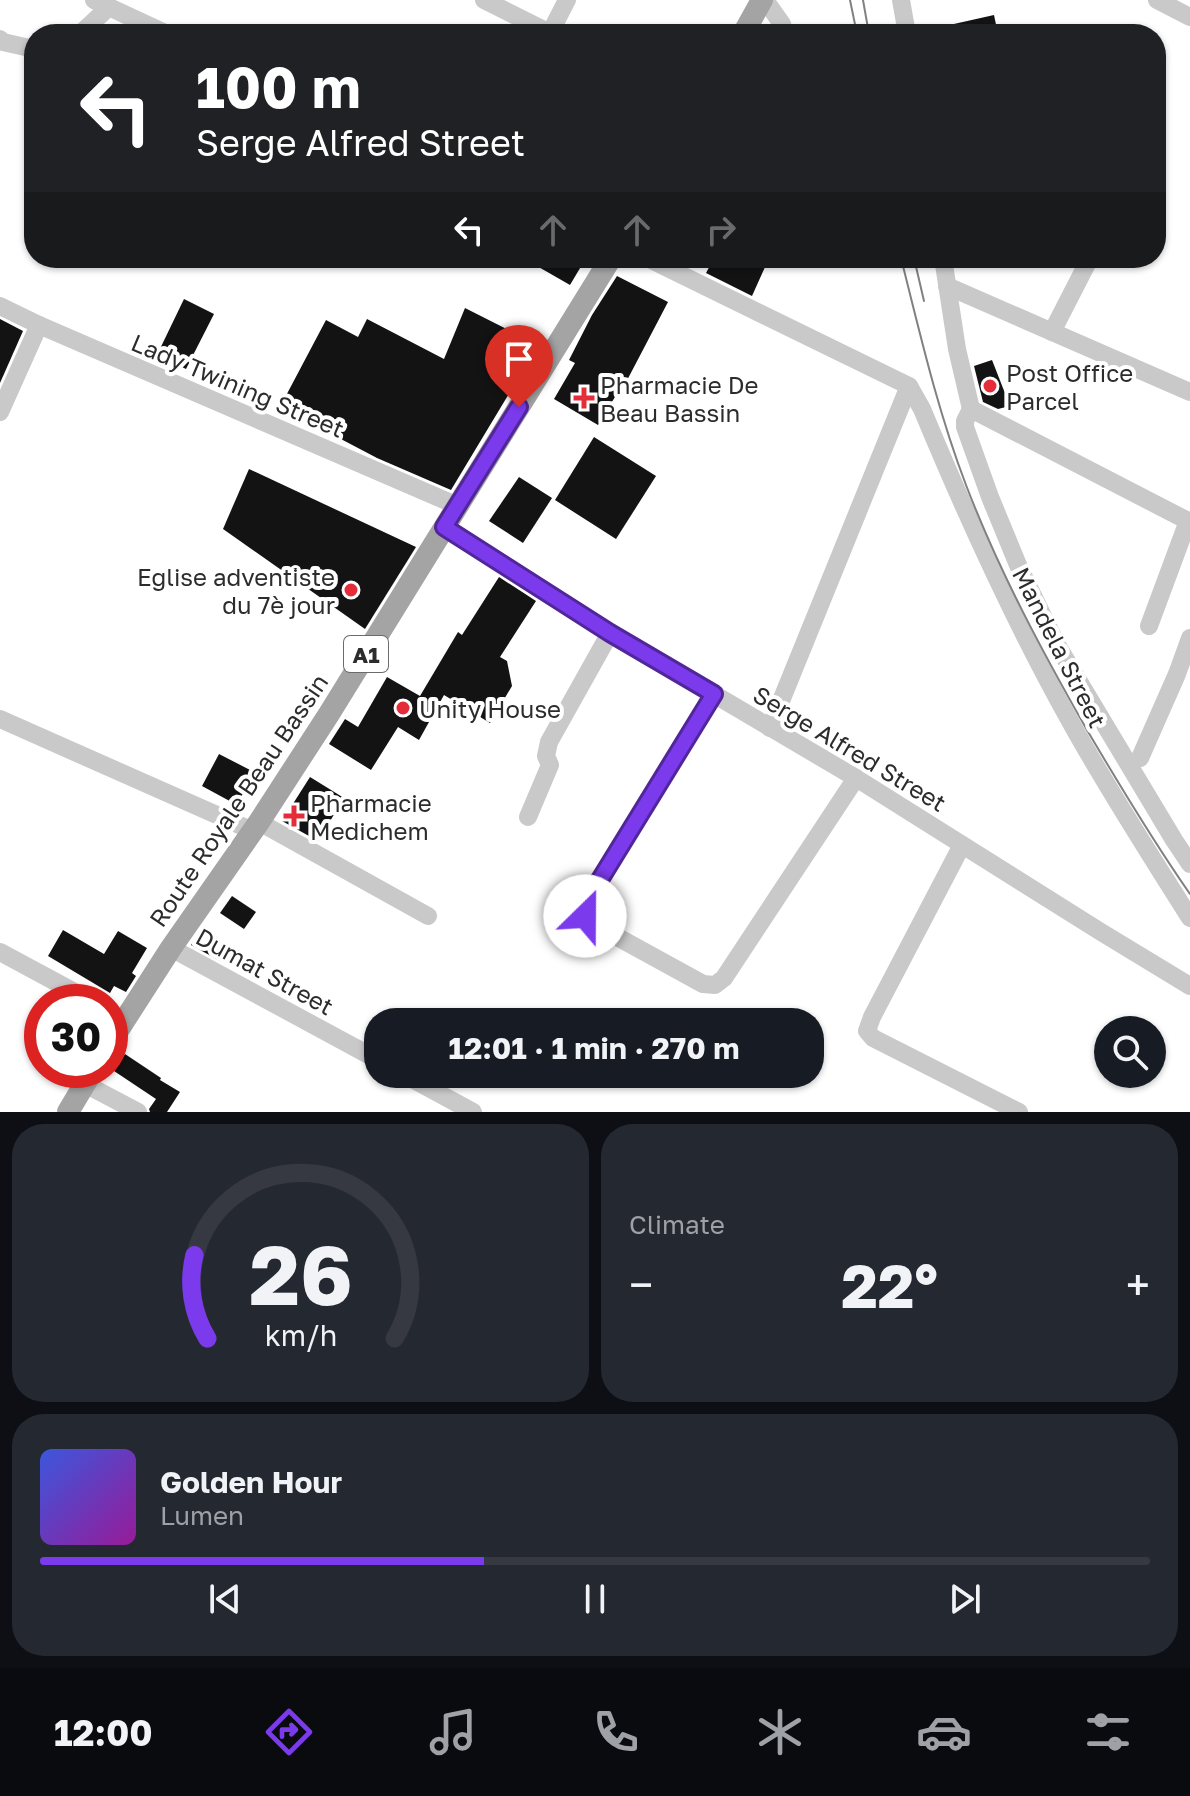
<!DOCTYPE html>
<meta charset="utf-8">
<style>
body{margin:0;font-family:"Golos Text",sans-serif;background:#242831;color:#f1f3f6;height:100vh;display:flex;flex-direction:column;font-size:30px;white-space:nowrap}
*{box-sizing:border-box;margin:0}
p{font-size:26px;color:#9ea1a6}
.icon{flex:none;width:44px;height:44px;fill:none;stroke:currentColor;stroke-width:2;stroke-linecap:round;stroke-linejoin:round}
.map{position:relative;height:1112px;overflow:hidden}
.details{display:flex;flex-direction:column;gap:12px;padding:12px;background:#0d0f14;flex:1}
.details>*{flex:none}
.banner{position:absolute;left:24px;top:24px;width:1142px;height:244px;border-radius:32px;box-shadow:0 2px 6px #0004;background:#202124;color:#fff;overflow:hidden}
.controls{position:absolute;left:1094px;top:1016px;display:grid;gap:16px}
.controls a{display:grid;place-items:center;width:72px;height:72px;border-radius:50%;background:#171b24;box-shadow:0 2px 6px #0004;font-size:40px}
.speed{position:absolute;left:24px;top:984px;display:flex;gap:16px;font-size:40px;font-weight:700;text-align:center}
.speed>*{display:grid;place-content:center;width:104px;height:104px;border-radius:50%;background:#171b24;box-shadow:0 2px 6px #0004;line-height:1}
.speed .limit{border:12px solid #d22;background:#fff;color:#111}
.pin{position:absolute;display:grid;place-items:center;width:68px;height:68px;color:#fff;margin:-82px -34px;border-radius:50% 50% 50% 0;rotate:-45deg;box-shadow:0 0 8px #0007}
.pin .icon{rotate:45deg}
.me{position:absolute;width:88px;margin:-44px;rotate:23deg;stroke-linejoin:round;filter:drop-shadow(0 0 6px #0008)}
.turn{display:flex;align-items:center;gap:28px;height:168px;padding:0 40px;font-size:36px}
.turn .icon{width:104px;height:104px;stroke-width:2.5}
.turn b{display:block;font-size:56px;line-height:68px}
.lanes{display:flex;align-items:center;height:76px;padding:0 40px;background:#0003;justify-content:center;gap:40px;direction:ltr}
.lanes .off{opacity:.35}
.big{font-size:60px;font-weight:700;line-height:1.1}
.details .card{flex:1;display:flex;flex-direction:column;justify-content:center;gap:12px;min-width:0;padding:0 28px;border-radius:32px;background:#242831}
.details .dial{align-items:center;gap:0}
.dial svg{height:208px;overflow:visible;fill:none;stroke:#363941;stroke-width:7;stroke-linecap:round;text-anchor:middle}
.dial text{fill:#f1f3f6;stroke:none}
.song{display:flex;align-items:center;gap:24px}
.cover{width:96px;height:96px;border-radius:12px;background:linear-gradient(135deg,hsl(230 70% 55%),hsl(300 70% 35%))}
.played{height:8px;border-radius:4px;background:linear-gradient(90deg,#7c3aed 40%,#363941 40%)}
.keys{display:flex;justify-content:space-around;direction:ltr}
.heat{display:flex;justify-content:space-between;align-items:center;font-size:44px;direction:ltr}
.details .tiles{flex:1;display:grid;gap:12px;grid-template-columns:1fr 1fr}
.card:last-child{grid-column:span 2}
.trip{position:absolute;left:364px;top:1008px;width:460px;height:80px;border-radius:32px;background:#171b24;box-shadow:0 2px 6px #0004;font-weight:700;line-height:80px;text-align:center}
.dock{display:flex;height:128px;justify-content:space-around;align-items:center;background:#090b0e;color:#9ea1a6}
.dock .icon{width:56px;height:56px}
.dock .selected{color:#7c3aed}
.dock b{font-size:36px;color:#f1f3f6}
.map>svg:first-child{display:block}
</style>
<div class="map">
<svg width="1190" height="1112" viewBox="0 0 1190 1112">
<rect width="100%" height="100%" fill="#fff"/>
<g fill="#131313">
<polygon points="994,15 998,34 937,34 936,28"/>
<polygon points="523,258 586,258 570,285"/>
<polygon points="714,258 747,258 765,267 752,296 706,273"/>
<polygon points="617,276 668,302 623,388 621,387 598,425 554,399 575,363 569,360 592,315"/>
<polygon points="184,299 214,314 186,369 157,355"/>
<polygon points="465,308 540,346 511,392 510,392 451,490 377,458 280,407 326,320 358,337 367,319 444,359"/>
<polygon points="0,319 23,331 0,383"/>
<polygon points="992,360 1010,406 998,409 983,402 974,366"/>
<polygon points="594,437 656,476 616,539 555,500"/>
<polygon points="249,469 416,547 365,629 223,529"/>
<polygon points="519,477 552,498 523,543 489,521"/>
<polygon points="499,577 536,601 500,657 507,661 512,686 490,723 444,695 419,740 398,727 371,770 329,744 345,719 358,727 387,677 420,696 458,632 462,635"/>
<polygon points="219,754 254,772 237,805 202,786"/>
<polygon points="310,777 344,798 318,841 282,821"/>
<polygon points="232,896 256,912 244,929 220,913"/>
<polygon points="63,930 104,954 118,931 147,948 132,973 136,976 126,992 114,986 110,993 48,956"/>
<polygon points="197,936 240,965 239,966 222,962 191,945"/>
<polygon points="125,1054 161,1078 160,1080 180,1092 167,1112 150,1112 149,1109 156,1099 114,1071"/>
</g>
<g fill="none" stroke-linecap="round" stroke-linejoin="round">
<g stroke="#c9c9c9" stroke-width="18">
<polyline points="94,0 167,34"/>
<polyline points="484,0 552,34"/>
<polyline points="765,0 782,24 785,34"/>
<polyline points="901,0 907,34"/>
<polyline points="1157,0 1190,17"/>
<polyline points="550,33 567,0"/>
<polyline points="80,34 109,7"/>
<polyline points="0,39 3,42 34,49"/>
<path d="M647,258L909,386L922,409C966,515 1014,621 1070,721C1107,788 1149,853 1190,918"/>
<polyline points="943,258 957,349 971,409"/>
<polyline points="312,259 313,258"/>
<polyline points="947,286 1190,392"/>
<polyline points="0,306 39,325 458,506"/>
<polyline points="1052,332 1090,258"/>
<polyline points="971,409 965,421 965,427 990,497 1018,565 1057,645 1174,840 1190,864"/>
<polyline points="971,409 1190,522"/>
<polyline points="0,412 39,325"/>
<polyline points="444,527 610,633 856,778 1101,932 1190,986"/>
<polyline points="1149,626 1188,521"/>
<polyline points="714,694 585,904 585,916 590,922 703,984 715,985 724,978 856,778"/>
<polyline points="0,719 253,831"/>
<polyline points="770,728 909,386"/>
<polyline points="1140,758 1177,674 1190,638"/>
<polyline points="528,817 550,765 546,756 549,742 610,633"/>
<polyline points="259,822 428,916"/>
<polyline points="962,845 872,1017 867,1031 873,1038 1019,1112"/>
<polyline points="171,948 378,1060"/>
<polyline points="0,952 93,1002"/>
<polyline points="403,1074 473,1112"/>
<polyline points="85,1084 138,1112"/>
</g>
<g stroke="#a4a4a4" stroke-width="22">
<polyline points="743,34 762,0"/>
<polyline points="110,1043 171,948 259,822 329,714 611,258"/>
<polyline points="68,1112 93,1070"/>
</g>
<g stroke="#818181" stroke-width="2">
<polyline points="850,0 857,34"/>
<polyline points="863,0 869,34"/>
<path d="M901,258C920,334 938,412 966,485C999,571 1042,651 1087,730C1120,786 1153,841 1190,894"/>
<polyline points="914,258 924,301"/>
</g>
</g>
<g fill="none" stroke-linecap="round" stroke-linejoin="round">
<g stroke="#51269a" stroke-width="20">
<polyline id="route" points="519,407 444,527 610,633 714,694 585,904 585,916"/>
</g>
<use href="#route" stroke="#7c3aed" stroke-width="14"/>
</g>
<g fill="#e42d39" stroke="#fff" stroke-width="3">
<circle cx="990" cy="386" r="8"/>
<path d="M580 386h8v8h8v8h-8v8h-8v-8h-8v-8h8z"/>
<circle cx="351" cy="590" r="8"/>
<circle cx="403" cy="708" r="8"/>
<path d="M290 804h8v8h8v8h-8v8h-8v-8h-8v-8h8z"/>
</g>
<g text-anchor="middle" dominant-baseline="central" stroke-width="8" stroke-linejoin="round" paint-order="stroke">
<rect fill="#fff" stroke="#6b6b6b" stroke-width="2" x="344" y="636" width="44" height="36" rx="6"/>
<g font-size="22" font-weight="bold" fill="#2c2c2c">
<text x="366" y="654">A1</text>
</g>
<g font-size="24" fill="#2c2c2c" stroke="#fff" text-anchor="start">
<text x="1006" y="372">Post Office<tspan x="1006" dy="28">Parcel</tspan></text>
<text x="600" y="384">Pharmacie De<tspan x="600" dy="28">Beau Bassin</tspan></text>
<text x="335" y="576" text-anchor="end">Eglise adventiste<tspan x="335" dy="28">du 7è jour</tspan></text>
<text x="419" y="708">Unity House</text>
<text x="310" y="802">Pharmacie<tspan x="310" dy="28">Medichem</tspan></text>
</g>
<g font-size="24" fill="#2c2c2c" stroke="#fff">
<text transform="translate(238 385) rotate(23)">Lady Twining Street</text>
<text transform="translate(1060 647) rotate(63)">Mandela Street</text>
<text transform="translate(850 748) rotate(31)">Serge Alfred Street</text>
<text transform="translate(238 800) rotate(-56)">Route Royale Beau Bassin</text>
<text transform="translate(265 971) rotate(29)">Dumat Street</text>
</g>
</g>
</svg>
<div class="controls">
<a><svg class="icon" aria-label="search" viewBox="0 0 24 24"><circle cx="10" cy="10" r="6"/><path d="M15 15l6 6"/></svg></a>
</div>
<div class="speed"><div class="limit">30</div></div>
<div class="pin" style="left:519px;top:407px;background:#d93025"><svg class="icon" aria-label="arrive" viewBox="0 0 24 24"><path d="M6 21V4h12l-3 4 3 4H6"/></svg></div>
<svg class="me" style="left:585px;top:916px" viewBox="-20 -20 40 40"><circle r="19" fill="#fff"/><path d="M0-13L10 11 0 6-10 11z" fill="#7c3aed"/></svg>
<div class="trip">12:01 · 1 min · 270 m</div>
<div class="banner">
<div class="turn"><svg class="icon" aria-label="left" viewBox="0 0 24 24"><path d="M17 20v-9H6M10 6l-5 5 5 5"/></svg><div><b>100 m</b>Serge Alfred Street</div></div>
<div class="lanes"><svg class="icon" aria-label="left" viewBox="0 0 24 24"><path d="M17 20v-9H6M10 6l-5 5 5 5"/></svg><svg class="icon off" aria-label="ahead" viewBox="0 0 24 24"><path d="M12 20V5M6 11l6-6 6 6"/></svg><svg class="icon off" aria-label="ahead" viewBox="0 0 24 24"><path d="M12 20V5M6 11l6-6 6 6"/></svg><svg class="icon off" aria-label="right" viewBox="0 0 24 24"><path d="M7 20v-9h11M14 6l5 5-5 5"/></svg></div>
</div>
</div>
<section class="details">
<div class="tiles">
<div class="card dial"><svg viewBox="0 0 100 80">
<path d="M14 69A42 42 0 1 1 86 69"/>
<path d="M14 69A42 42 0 0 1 9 37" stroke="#7c3aed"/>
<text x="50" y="56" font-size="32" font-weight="700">26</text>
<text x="50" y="72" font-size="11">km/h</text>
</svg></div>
<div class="card"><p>Climate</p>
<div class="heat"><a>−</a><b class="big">22°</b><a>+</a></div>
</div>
<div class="card">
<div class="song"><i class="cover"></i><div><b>Golden Hour</b><p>Lumen</p></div></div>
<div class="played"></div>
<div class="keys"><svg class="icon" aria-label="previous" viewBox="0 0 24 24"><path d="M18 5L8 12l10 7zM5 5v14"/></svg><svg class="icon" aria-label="pause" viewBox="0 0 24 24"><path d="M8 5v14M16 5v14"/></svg><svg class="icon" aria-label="next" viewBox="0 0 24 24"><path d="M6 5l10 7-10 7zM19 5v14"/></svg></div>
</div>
</div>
</section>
<nav class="dock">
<b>12:00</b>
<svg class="icon selected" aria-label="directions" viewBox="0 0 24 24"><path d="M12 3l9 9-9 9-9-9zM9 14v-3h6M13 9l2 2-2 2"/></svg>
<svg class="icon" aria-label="music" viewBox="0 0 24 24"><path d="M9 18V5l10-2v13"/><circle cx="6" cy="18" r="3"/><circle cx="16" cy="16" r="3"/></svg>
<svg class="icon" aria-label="phone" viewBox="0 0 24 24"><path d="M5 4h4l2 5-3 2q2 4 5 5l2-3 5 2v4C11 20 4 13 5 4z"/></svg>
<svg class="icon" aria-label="climate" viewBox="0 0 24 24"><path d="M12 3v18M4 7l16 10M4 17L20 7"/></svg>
<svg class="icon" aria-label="car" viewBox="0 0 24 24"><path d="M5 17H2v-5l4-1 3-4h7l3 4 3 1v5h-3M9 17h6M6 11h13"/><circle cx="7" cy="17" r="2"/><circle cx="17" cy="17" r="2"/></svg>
<svg class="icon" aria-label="filters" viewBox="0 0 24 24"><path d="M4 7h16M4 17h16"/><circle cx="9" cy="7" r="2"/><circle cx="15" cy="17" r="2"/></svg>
</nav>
